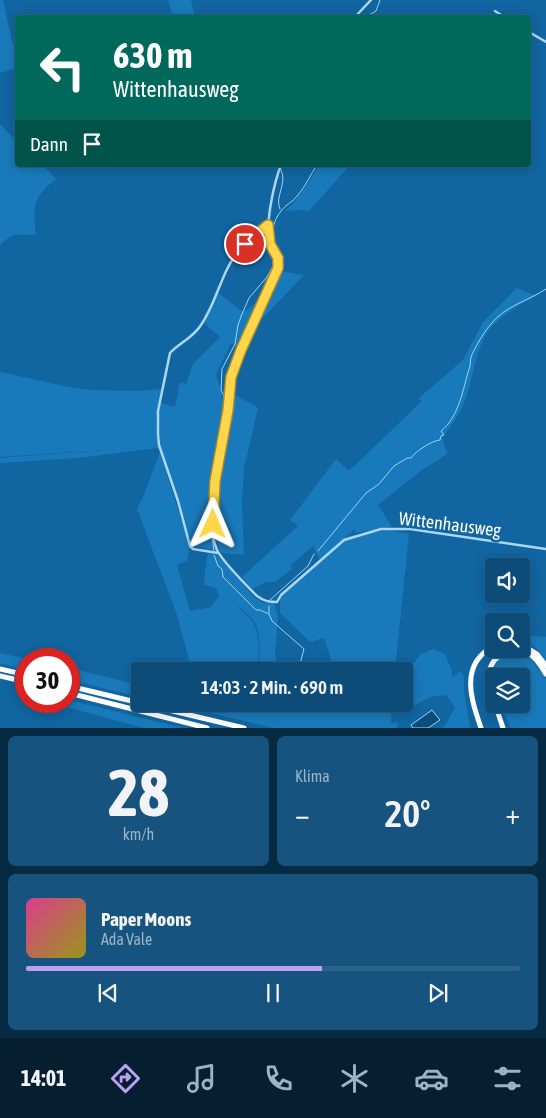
<!DOCTYPE html>
<html lang="de">
<meta charset="utf-8">
<style>
body{margin:0;font-family:"Asap Condensed",sans-serif;background:#16537e;color:#f1f3f6;height:100vh;display:flex;flex-direction:column;font-size:19px;white-space:nowrap}
*{box-sizing:border-box;margin:0}
p{font-size:16px;color:#9ab4c6}
.icon{flex:none;width:28px;height:28px;fill:none;stroke:currentColor;stroke-width:2;stroke-linecap:round;stroke-linejoin:round}
.map{position:relative;height:728px;overflow:hidden}
.side{display:flex;flex-direction:column;gap:8px;padding:8px;background:#072a43;flex:1}
.side>*{flex:none}
.top-card{position:absolute;left:15px;top:15px;width:516px;height:152px;border-radius:5px;box-shadow:0 2px 12px #0003,0 0 0 1px #2d638a;background:#00695c;color:#fff;overflow:hidden}
.buttons{position:absolute;left:485px;top:558px;display:grid;gap:10px}
.buttons a{display:grid;place-items:center;width:45px;height:45px;border-radius:5px;background:#0d4c79;box-shadow:0 2px 12px #0003,0 0 0 1px #2d638a;font-size:25px}
.speed{position:absolute;left:15px;top:648px;display:flex;gap:10px;font-size:25px;font-weight:700;text-align:center}
.speed>*{display:grid;place-content:center;width:65px;height:65px;border-radius:50%;background:#0d4c79;box-shadow:0 2px 12px #0003,0 0 0 1px #2d638a;line-height:1}
.speed .limit{border:8px solid #d22;background:#fff;color:#111}
.pin{position:absolute;display:grid;place-items:center;width:42px;height:42px;color:#fff;margin:-21px;border:2px solid #fff;border-radius:50%;box-shadow:0 1px 5px #0007}
.me{position:absolute;width:55px;margin:-28px;rotate:1deg;stroke-linejoin:round;filter:drop-shadow(0 0 4px #0008)}
.turn{display:flex;align-items:center;gap:18px;height:105px;padding:0 15px;font-size:22px}
.turn .icon{width:65px;height:65px;stroke-width:2.5}
.turn b{display:block;font-size:35px;line-height:42px}
.then{display:flex;align-items:center;height:48px;padding:0 15px;background:#0003;gap:10px;font-size:19px}
.big{font-size:38px;font-weight:600;line-height:1.1}
.side .widget{flex:1;display:flex;flex-direction:column;justify-content:center;gap:8px;min-width:0;padding:0 18px;border-radius:8px;background:#16537e}
.side .dial{align-items:center;gap:0}
.dial b{font-size:65px;line-height:1}
.song{display:flex;align-items:center;gap:15px}
.cover{width:60px;height:60px;border-radius:8px;background:linear-gradient(135deg,hsl(330 70% 55%),hsl(60 70% 35%))}
.played{height:5px;border-radius:2px;background:linear-gradient(90deg,#bca0f2 60%,#2d638a 60%)}
.keys{display:flex;justify-content:space-around;direction:ltr}
.heat{display:flex;justify-content:space-between;align-items:center;font-size:28px;direction:ltr}
.side .tiles{flex:1;display:grid;gap:8px;grid-template-columns:1fr 1fr}
.widget:last-child{grid-column:span 2}
.trip{position:absolute;left:131px;top:662px;width:282px;height:50px;border-radius:5px;background:#0d4c79;box-shadow:0 2px 12px #0003,0 0 0 1px #2d638a;font-weight:600;line-height:50px;text-align:center}
.tabs{display:flex;height:80px;justify-content:space-around;align-items:center;background:#051e30;color:#9ab4c6}
.tabs .icon{width:35px;height:35px}
.tabs .on{color:#bca0f2}
.tabs b{font-size:22px;color:#f1f3f6}
.map>svg:first-child{display:block}
</style>
<div class="map">
<svg width="546" height="728" viewBox="0 0 546 728">
<rect width="100%" height="100%" fill="#1165a1"/>
<g fill="#197abb">
<polygon points="0,0 3,0 12,41 17,49 17,70 15,70 14,69 0,73"/>
<polygon points="168,0 191,0 195,17 173,17"/>
<path d="M0,124L17,142L18,165H43L56,179C32,198 33,206 36,235C16,235 14,231 0,245Z"/>
<path d="M319,165H350L309,211L304,210L285,211C300,197 309,183 319,165Z"/>
<polygon points="280,271 304,275 259,322 257,320"/>
<path d="M517,288L536,296C519,305 498,317 487,333C475,352 474,374 467,395C462,411 452,425 442,438L447,454L418,473L378,505L392,527L354,533L356,528L320,560L313,546L291,565L292,569L275,582H266L252,589L242,577L298,526L290,520L336,459L349,471L421,402L419,398L463,360L483,322Z"/>
<polygon points="218,293 243,312 257,302 258,306 239,348 231,343 216,375 224,402 221,437 214,480 211,526 215,550 192,546 160,444 158,418 160,403 175,407 180,382 186,384 193,364 220,337 204,323"/>
<polygon points="0,372 69,387 92,390 139,391 162,389 156,422 159,448 77,458 0,463 0,458 103,450 0,457"/>
<path d="M232,393L258,408L244,468L242,504L244,555L222,553C200,522 226,431 232,393Z"/>
<path d="M160,452L190,548L187,561L177,565L190,611L211,607L219,596L216,588L204,585L205,570L208,553L218,556L255,598L263,603H274L278,616L275,655L278,671H259C259,656 262,637 255,623C251,616 243,611 237,605C240,610 247,614 251,620C262,633 258,655 258,671H192L177,615L137,509L143,497Z"/>
<polygon points="387,530 409,534 395,671 324,671 331,659 324,638 310,642 280,613 280,598 349,536"/>
<path d="M521,635L546,637V660C539,650 533,643 521,641Z"/>
<polygon points="433,649 445,654 452,671 452,677 461,671 464,677 464,690 470,728 441,728 445,726 455,707 446,695 430,697 402,712 405,692 409,685 412,665 420,655"/>
<polygon points="0,653 27,659 26,670 0,663"/>
<path d="M508,653H523L531,659L546,679V728H511L500,704H521V676H494V688C492,672 492,661 508,653Z"/>
<polygon points="69,668 140,685 140,697 69,680"/>
<polygon points="69,700 183,728 144,728 45,701 69,701"/>
<polygon points="170,704 392,704 391,723 398,722 397,728 274,728"/>
</g>
<polygon fill="#0b4c7d" stroke="#9cd4f8" points="432,710 440,720 428,728 413,728 411,725"/>
<g fill="none" stroke-linecap="round" stroke-linejoin="round">
<g stroke="#9cd4f8" stroke-width="1">
<polyline points="364,18 376,11 380,0"/>
<polyline points="275,165 277,166"/>
<path d="M280,209C274,197 288,183 281,170"/>
<path d="M277,251C271,236 271,224 281,211C285,205 293,202 298,195C306,186 310,175 317,165"/>
<polyline points="211,507 212,480 226,400 221,390 222,369 235,344 238,325 242,314 249,298 267,277 274,264"/>
<polyline points="210,516 210,524 214,551"/>
<path d="M318,551L366,493L379,484L394,466L407,458H411C416,451 431,441 440,440L441,436L444,435L441,431C459,417 463,389 469,369C471,365 470,361 471,357C474,349 485,330 491,324C505,306 528,301 546,289"/>
<polyline points="214,555 218,566 222,569 223,577 256,610 260,610 269,614 272,621 304,649 298,671"/>
<polyline points="270,600 308,566 314,554"/>
<polyline points="269,613 269,606"/>
<polyline points="282,712 285,704"/>
</g>
<g stroke="#aad7f5" stroke-width="2.5">
<polyline points="495,11 506,18"/>
<polyline points="354,18 371,0"/>
<polyline points="529,32 546,42"/>
<path d="M281,165C274,183 266,220 269,239C270,250 278,256 278,268C266,300 248,330 236,362C231,378 230,394 228,411C222,447 202,516 217,550C223,562 247,586 257,596C264,601 268,602 277,602L281,595L344,540L381,529H410L546,549"/>
<path d="M218,553L193,549L190,546L178,501L159,445L158,434V411L170,353C179,343 193,338 201,325C217,302 221,272 239,250C247,240 259,233 269,225"/>
</g>
<g stroke="#fff" stroke-width="5">
<polyline points="521,644 537,654 546,666"/>
<polyline points="0,669 26,675"/>
<polyline points="0,676 26,682"/>
<polyline points="69,686 140,703"/>
<polyline points="69,693 207,728"/>
<path d="M494,700C491,691 488,682 489,673C492,653 516,644 531,655C538,660 542,668 546,674"/>
<polyline points="143,704 244,728"/>
<polyline points="495,704 503,728"/>
<path d="M481,728C471,699 459,664 494,646"/>
</g>
</g>
<g fill="none" stroke-linecap="round" stroke-linejoin="round">
<g stroke="#a68a30" stroke-width="12">
<polyline id="route" points="213,524 215,481 228,410 231,377 241,350 278,268 278,258 270,244 268,225 245,244"/>
</g>
<use href="#route" stroke="#ffd54a" stroke-width="9"/>
</g>
<g text-anchor="middle" dominant-baseline="central" stroke-width="5" stroke-linejoin="round" paint-order="stroke">
<g font-size="18" fill="#fff" stroke="#1165a1">
<text transform="translate(450 524) rotate(7)">Wittenhausweg</text>
</g>
</g>
</svg>
<div class="buttons">
<a><svg class="icon" aria-label="sound" viewBox="0 0 24 24"><path d="M4 9h4l5-4v14l-5-4H4zM17 9q2 3 0 6"/></svg></a>
<a><svg class="icon" aria-label="search" viewBox="0 0 24 24"><circle cx="10" cy="10" r="6"/><path d="M15 15l6 6"/></svg></a>
<a><svg class="icon" aria-label="layers" viewBox="0 0 24 24"><path d="M12 4l9 5-9 5-9-5zM3 14l9 5 9-5"/></svg></a>
</div>
<div class="speed"><div class="limit">30</div></div>
<div class="pin" style="left:245px;top:244px;background:#d93025"><svg class="icon" aria-label="arrive" viewBox="0 0 24 24"><path d="M6 21V4h12l-3 4 3 4H6"/></svg></div>
<svg class="me" style="left:213px;top:524px" viewBox="-20 -20 40 40"><path d="M0-17L14 15 0 8-14 15z" fill="#ffd54a" stroke="#fff" stroke-width="4"/></svg>
<div class="trip">14:03 · 2 Min. · 690 m</div>
<div class="top-card">
<div class="turn"><svg class="icon" aria-label="left" viewBox="0 0 24 24"><path d="M17 20v-9H6M10 6l-5 5 5 5"/></svg><div><b>630 m</b>Wittenhausweg</div></div>
<div class="then">Dann<svg class="icon" aria-label="arrive" viewBox="0 0 24 24"><path d="M6 21V4h12l-3 4 3 4H6"/></svg></div>
</div>
</div>
<section class="side">
<div class="tiles">
<div class="widget dial"><b>28</b><p>km/h</p></div>
<div class="widget"><p>Klima</p>
<div class="heat"><a>−</a><b class="big">20°</b><a>+</a></div>
</div>
<div class="widget">
<div class="song"><i class="cover"></i><div><b>Paper Moons</b><p>Ada Vale</p></div></div>
<div class="played"></div>
<div class="keys"><svg class="icon" aria-label="previous" viewBox="0 0 24 24"><path d="M18 5L8 12l10 7zM5 5v14"/></svg><svg class="icon" aria-label="pause" viewBox="0 0 24 24"><path d="M8 5v14M16 5v14"/></svg><svg class="icon" aria-label="next" viewBox="0 0 24 24"><path d="M6 5l10 7-10 7zM19 5v14"/></svg></div>
</div>
</div>
</section>
<nav class="tabs">
<b>14:01</b>
<svg class="icon on" aria-label="directions" viewBox="0 0 24 24"><path d="M12 3l9 9-9 9-9-9zM9 14v-3h6M13 9l2 2-2 2"/></svg>
<svg class="icon" aria-label="music" viewBox="0 0 24 24"><path d="M9 18V5l10-2v13"/><circle cx="6" cy="18" r="3"/><circle cx="16" cy="16" r="3"/></svg>
<svg class="icon" aria-label="phone" viewBox="0 0 24 24"><path d="M5 4h4l2 5-3 2q2 4 5 5l2-3 5 2v4C11 20 4 13 5 4z"/></svg>
<svg class="icon" aria-label="climate" viewBox="0 0 24 24"><path d="M12 3v18M4 7l16 10M4 17L20 7"/></svg>
<svg class="icon" aria-label="car" viewBox="0 0 24 24"><path d="M5 17H2v-5l4-1 3-4h7l3 4 3 1v5h-3M9 17h6M6 11h13"/><circle cx="7" cy="17" r="2"/><circle cx="17" cy="17" r="2"/></svg>
<svg class="icon" aria-label="filters" viewBox="0 0 24 24"><path d="M4 7h16M4 17h16"/><circle cx="9" cy="7" r="2"/><circle cx="15" cy="17" r="2"/></svg>
</nav>
